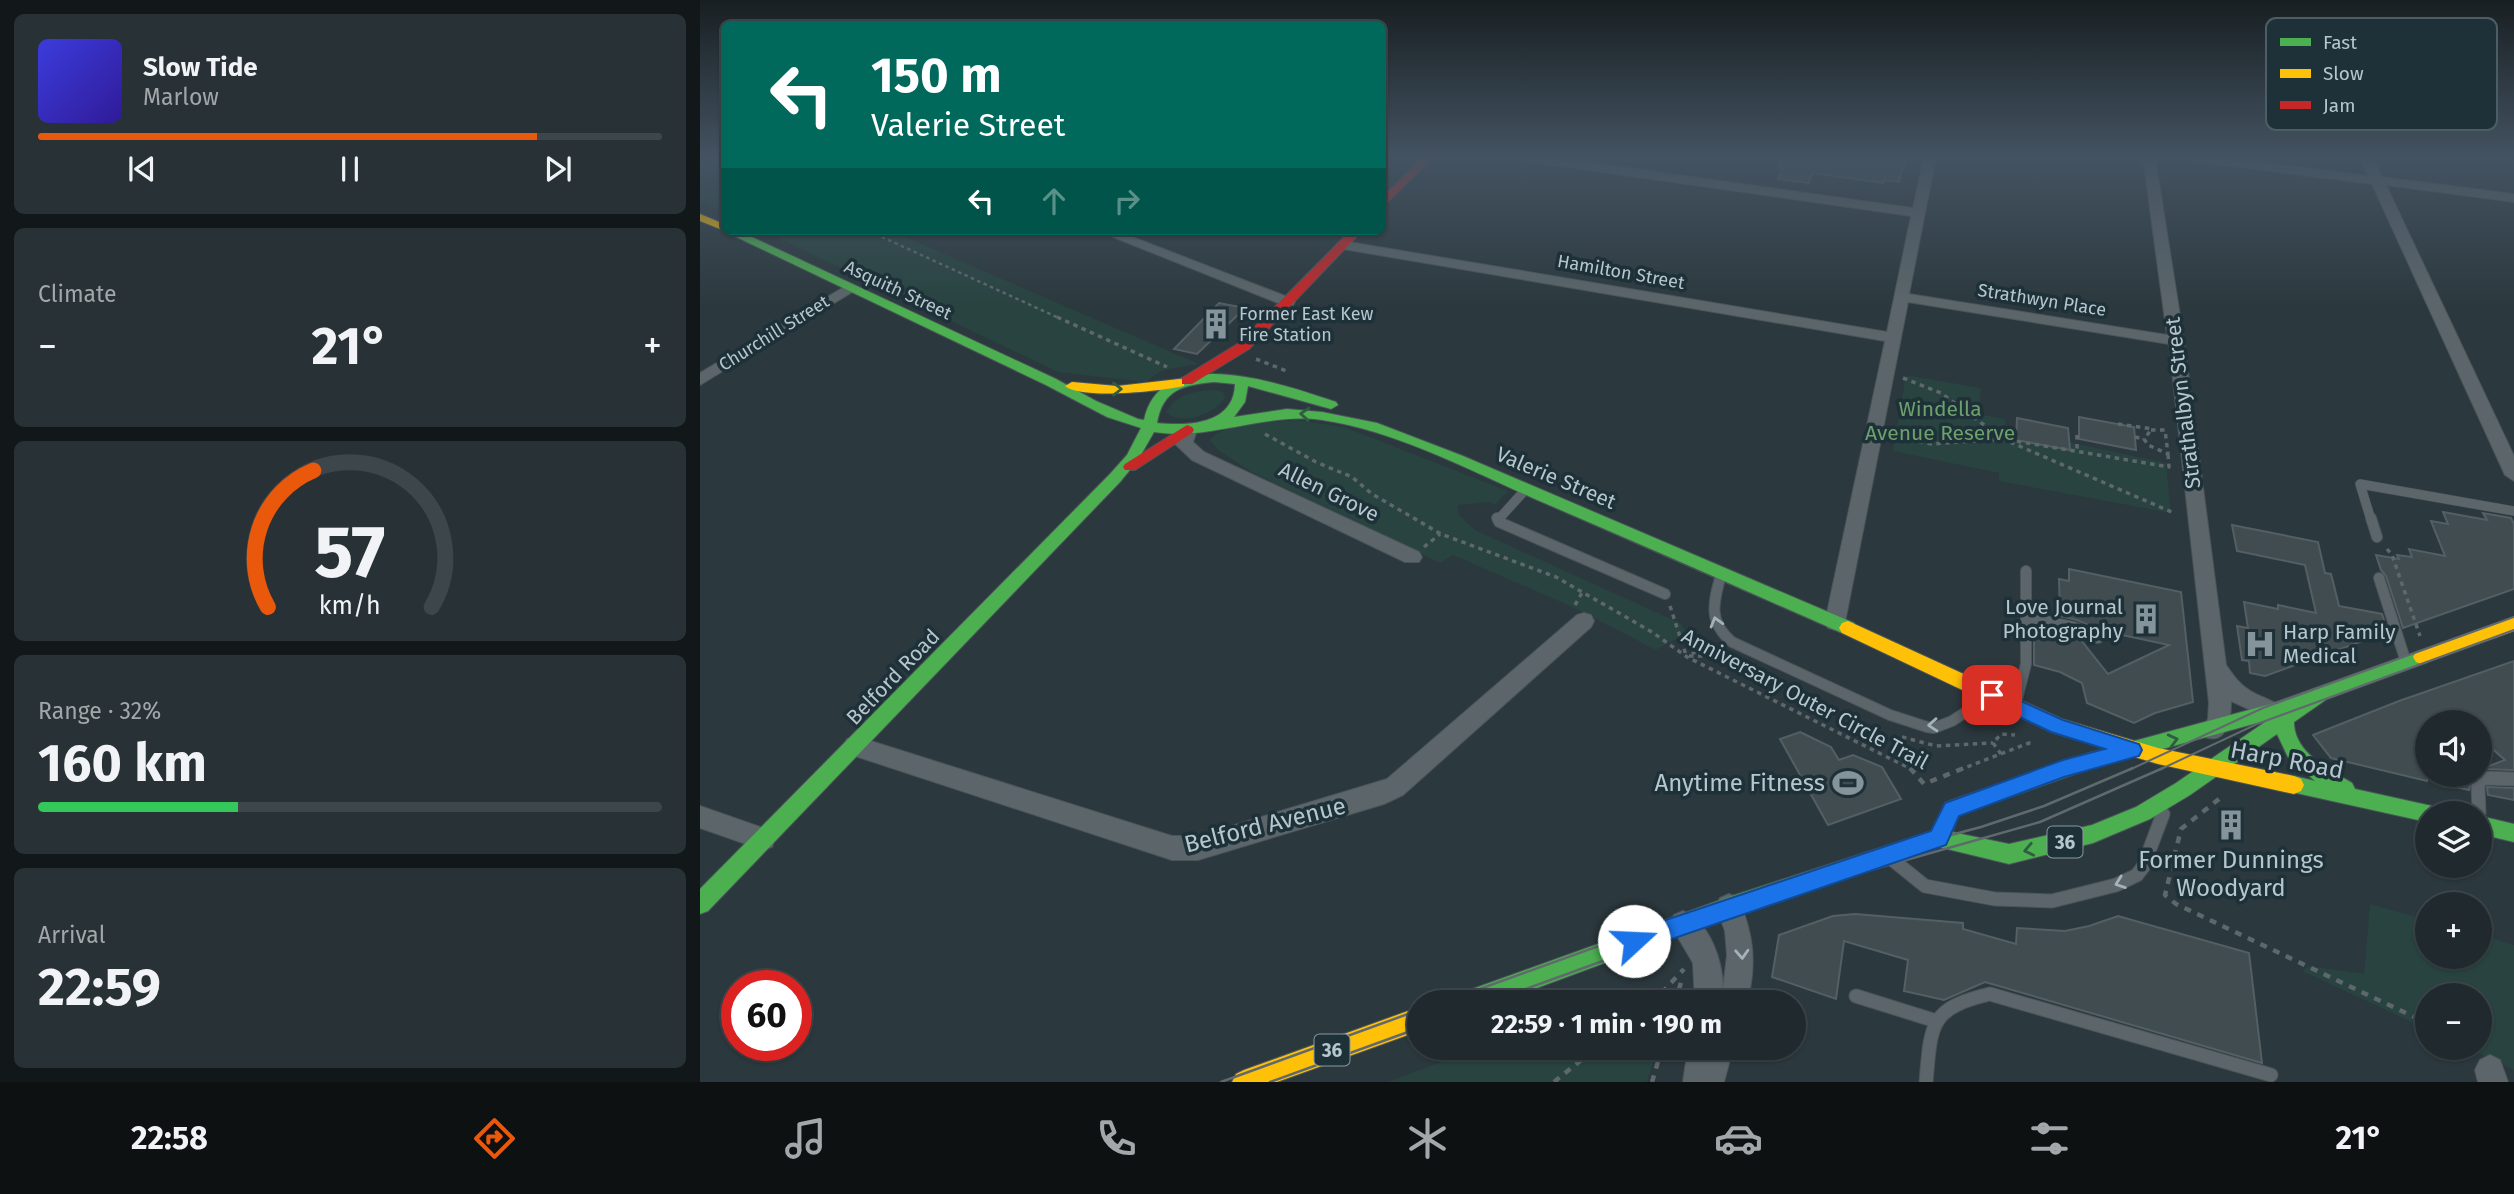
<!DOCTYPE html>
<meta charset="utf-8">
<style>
body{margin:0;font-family:"Fira Sans",sans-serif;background:#283236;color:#f1f3f6;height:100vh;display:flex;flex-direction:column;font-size:26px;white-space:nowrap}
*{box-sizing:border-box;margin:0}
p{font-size:23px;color:#a2a7aa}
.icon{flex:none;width:38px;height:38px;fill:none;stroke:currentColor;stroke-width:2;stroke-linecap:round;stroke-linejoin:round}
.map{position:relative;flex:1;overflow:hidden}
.drawer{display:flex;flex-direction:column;gap:14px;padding:14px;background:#121719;width:700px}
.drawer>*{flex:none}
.banner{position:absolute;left:21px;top:21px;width:665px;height:214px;border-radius:10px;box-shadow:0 2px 5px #0004,0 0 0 2px #3d464a;background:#00695c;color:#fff;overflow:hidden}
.buttons{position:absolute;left:1715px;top:710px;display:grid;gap:14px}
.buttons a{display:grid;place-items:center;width:77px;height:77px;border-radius:50%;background:#202a2e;box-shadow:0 2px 5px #0004,0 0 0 2px #3d464a;font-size:35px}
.speed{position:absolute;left:21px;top:970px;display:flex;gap:14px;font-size:35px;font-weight:700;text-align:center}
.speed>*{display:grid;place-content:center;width:91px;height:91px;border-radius:50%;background:#202a2e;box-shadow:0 2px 5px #0004,0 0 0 2px #3d464a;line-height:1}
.speed .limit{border:10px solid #d22;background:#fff;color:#111}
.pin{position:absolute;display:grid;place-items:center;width:60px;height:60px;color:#fff;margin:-30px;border-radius:14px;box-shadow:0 4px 10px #0006}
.me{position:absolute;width:77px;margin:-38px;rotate:70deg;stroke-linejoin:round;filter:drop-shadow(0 0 5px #0008)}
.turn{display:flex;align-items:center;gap:24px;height:147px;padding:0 35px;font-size:32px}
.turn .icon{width:91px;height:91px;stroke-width:2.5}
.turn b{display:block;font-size:49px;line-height:60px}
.lanes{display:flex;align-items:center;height:66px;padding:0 35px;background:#0003;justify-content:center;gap:35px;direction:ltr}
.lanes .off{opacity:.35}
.big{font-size:52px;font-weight:700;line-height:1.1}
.drawer .tile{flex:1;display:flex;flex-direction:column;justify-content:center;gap:10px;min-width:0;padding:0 24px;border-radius:10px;background:#283236}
.drawer .dial{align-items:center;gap:0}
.dial svg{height:182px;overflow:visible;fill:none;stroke:#3d464a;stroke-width:7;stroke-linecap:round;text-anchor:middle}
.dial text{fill:#f1f3f6;stroke:none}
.song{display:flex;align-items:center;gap:21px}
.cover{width:84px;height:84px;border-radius:10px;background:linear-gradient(135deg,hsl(240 70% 55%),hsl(250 70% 35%))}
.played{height:7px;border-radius:4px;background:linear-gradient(90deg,#ea580c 80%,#3d464a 80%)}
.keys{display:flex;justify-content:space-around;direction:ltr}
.heat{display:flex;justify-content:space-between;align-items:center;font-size:38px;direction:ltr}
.charge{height:10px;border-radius:5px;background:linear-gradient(90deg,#34c759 32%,#3d464a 0)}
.trip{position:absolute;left:707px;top:990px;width:399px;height:70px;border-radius:35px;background:#202a2e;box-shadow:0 2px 5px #0004,0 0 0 2px #3d464a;font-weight:700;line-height:70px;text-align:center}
.tab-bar{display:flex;height:112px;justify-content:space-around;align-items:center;background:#0d1112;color:#a2a7aa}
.tab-bar .icon{width:49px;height:49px}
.tab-bar .current{color:#ea580c}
.tab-bar b{font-size:32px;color:#f1f3f6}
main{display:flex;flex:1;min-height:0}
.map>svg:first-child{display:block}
</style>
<main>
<section class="drawer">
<div class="tile">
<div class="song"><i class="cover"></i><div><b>Slow Tide</b><p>Marlow</p></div></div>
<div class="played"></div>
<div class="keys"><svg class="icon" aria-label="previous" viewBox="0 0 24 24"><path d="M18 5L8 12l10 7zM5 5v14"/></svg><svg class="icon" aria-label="pause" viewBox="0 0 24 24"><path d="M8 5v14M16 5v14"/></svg><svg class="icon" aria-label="next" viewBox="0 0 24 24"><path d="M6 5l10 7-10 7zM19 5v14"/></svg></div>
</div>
<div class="tile"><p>Climate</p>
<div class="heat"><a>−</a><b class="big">21°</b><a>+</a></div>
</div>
<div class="tile dial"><svg viewBox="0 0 100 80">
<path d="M14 69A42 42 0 1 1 86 69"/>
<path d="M14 69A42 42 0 0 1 34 9" stroke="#ea580c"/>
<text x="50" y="56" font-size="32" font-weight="700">57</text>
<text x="50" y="72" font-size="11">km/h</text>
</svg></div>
<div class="tile"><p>Range · 32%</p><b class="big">160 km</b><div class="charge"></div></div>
<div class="tile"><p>Arrival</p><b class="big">22:59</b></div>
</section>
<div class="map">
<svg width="1814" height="1082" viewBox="0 0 1814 1082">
<rect width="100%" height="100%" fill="#2b383d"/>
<g fill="#284340">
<polygon points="0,157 24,159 24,212 0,201"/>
<polygon points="63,231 191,231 499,364 463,370 445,382 358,372"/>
<polygon points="1206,375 1281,388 1279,414 1305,419 1305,437 1369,450 1369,442 1466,463 1471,513 1299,481 1299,473 1193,451"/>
<path d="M514,390L523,392L525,398C515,414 481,427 466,412C476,394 494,391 514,390Z"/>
<path d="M597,420L644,427L808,491L795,505L789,502L758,505L759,515L775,530L980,623L987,633L956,650L868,605L753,555L740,563L550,471L518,450L510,440C520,423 577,422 597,420Z"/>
<polygon points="1670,904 1727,920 1727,957 1780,957 1780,935 1814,945 1814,1070 1768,1048 1780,1048 1780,996 1727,996 1727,1029 1602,971 1608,966 1664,974"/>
<polygon points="944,987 958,992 964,1003 901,1003"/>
<polygon points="778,1048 958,1048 947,1082 688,1082"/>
</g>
<g fill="#404c50" stroke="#545f64" stroke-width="2">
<polygon points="1081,157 1159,157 1184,160 1185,157 1206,157 1199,182 1184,180 1183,183 1113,173 1109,183 1078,179 1083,168 1079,168"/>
<polygon points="519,303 545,308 497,354 474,349"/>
<polygon points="1379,417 1434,427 1436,450 1379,439"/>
<polygon points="1317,418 1368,428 1370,450 1316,440"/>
<polygon points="1743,512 1787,520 1783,513 1811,518 1814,524 1814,589 1703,628 1686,576 1681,570 1676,555 1699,559 1697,555 1712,557 1709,549 1745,556 1731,521 1748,524"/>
<polygon points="1532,525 1618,542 1625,573 1631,574 1639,606 1682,614 1688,632 1565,676 1550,673 1549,661 1542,660 1537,626 1548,628 1544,602 1578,609 1578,605 1616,613 1605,565 1537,551"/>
<polygon points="1369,569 1481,592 1493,702 1455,713 1434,723 1387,703 1382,683 1360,672 1334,665 1334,627 1380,639 1408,674 1469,645 1399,630 1377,620 1360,616 1359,579 1369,581"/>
<polygon points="1814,661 1814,770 1781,769 1805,760 1780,738 1780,723 1727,723 1727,781 1631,758 1613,735 1699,701"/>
<polygon points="1100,732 1131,747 1139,760 1153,755 1182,767 1201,799 1128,825 1080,739"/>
<polygon points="1733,775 1773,775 1769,790 1733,782"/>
<polygon points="1787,787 1814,788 1814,800 1788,795"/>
<polygon points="1155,914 1263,923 1263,929 1316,944 1317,928 1365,931 1389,926 1418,916 1549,953 1562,1063 1285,982 1244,1000 1204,991 1208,960 1144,941 1136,999 1072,977 1079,935 1133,916"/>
</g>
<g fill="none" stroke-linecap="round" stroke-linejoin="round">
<g stroke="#4a5459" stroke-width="10">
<g id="lane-far2">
<polyline points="798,520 826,489"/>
<polyline points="1671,520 1660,484 1814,511"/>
</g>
</g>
<g stroke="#4a5459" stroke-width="12">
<g id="lane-far1">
<polyline points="797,518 799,522 965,594"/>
<polyline points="1671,518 1677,537"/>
<path d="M1021,575C1013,603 1008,622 1032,642L1190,715L1227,727L1234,728L1252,721L1289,697"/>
<polyline points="1679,578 1706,662"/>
<polyline points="1327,617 1374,627 1398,638"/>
<polyline points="1316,703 1326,664 1326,571"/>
</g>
</g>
<g stroke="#4a5459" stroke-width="15">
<g id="lane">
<polyline points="1779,814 1778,784 1782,778 1814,779"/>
<polyline points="1194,861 1225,886 1295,899 1352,901 1416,885 1437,875 1443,867 1463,814"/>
<polyline points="1156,996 1236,1021"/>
<path d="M1226,1082C1231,1025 1229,1008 1290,994L1571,1075"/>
</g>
</g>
<g stroke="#4a5459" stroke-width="2">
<g id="street">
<path d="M819,157H850L1213,208L1224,157H1236L1209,294L1467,335L1443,157H1455L1484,341L1526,665C1533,675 1539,684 1549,690C1560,698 1578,700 1583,711L1580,718L1572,720L1531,701C1531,718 1528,745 1505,737L1502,730L1508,719L1509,703L1469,344L1208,302L1145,622L1142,628L1135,630L1128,628L1125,622L1185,341L643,249L636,245L643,241L1187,332L1211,216L825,161Z"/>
<polygon points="1486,157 1520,157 1668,176 1660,157 1672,157 1682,177 1814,194 1814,202 1686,185 1814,456 1814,481 1805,475 1672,184 1492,161"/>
<polygon points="398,231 417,231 593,299 595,302 593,305 583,305"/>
<polygon points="149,284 156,288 154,291 0,385 0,373"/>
<polygon points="488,424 497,430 493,442 504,452 719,552 722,557 719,562 705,562 492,460 475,444 482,426"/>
<polygon points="884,613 891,615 894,621 891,627 703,795 684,804 498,860 472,860 155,756 147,753 143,746 147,739 155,736 472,836 498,836 687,779 877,615"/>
<polygon points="0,806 72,831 75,839 72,847 63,850 0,828"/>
<path d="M1029,894L1038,898C1054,935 1057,964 1047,1003H995L993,963L970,924L974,915L983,911C1010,922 1023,962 1023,989L1027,955L1025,931L1016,907L1020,898Z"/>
<polygon points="988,1048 1033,1048 1024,1082 983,1082"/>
<polygon points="1790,1055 1800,1060 1808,1082 1778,1082 1775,1070 1780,1060"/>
</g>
</g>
<g stroke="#4a5459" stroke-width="2">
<g id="fast">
<path d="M24,231H39L356,379L396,401L438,419L444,420C461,340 585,385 636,402L638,405L631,409L548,386L545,402L534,417L587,409L622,412L677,423L763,456L1154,623L1157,628L1154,633H1142C1040,588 938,543 835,499C767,469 696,431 622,420C565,412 510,441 454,432L438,460L420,482L8,911L0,914V889L410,474L427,455L441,428L407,417L346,385ZM514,382L535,384C534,425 488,426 457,423C463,389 483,385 514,382Z"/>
<path d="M1722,650L1728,652L1731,657L1728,662L1627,699L1594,722C1594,753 1629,769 1652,783L1655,789L1741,808L1744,814H1727V822L1587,791L1584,785L1587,779L1594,776L1615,781L1588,757L1577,734L1490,795L1450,819L1393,843L1309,864L1239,847L1029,917L796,1003H753L756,995L764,992L1029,897L1232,831L1245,803L1252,800L1386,754L1571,704ZM1568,720L1476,783L1436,807L1392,825L1309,844L1252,832L1259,815L1386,770Z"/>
<polygon points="1780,816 1814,824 1814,842 1780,834"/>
</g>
</g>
<g stroke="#4a5459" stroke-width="2">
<g id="slow">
<polygon points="0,214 24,224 25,231 0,221"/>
<path d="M479,379L484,380V386C462,391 381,400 365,386L372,382L417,386Z"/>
<polygon points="1814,617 1814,631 1722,664 1716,662 1713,657 1716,652"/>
<polygon points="1148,621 1362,719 1458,748 1594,776 1601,779 1604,785 1601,791 1594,794 1458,764 1351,732 1142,633 1139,628 1142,623"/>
<polygon points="719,1007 719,1031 577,1082 532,1082 536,1074 544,1070"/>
</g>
</g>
<g stroke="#4a5459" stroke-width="2">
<g id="jam">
<polygon points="723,157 734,157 682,207 682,198"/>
<polygon points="650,231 662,231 549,349 492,384 482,384 482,378 539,343"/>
<polygon points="487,425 492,427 494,430 492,433 435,470 425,470 423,467 425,464"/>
</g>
</g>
<g stroke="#5e686c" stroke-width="2.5" stroke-dasharray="3.5 3.5" stroke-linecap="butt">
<polyline points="9,157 24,164"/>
<polyline points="169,231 361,319"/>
</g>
<g stroke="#5e686c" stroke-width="3.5" stroke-dasharray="4.5 4.5" stroke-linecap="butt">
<polyline points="357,317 467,367"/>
<polyline points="556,359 584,370 580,373"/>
<polyline points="1203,378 1241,393 1303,439 1474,513"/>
<polyline points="1418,424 1453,429"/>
<polygon points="1451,430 1465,430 1468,454 1448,445 1444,439"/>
<polyline points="565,434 616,462 652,477 672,494 741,534 856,577 952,632 987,657 1213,770"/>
<polyline points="1377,435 1377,453"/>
<polyline points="1192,437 1232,444 1303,439 1469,467 1468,454"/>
<polyline points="1435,437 1444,439"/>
<polyline points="724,547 740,534"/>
<polyline points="1687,549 1692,555 1720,636"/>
<polyline points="875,605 882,593"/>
<polyline points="970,606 986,655"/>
<polyline points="992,654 1011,641"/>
<polyline points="989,656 1016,656 1057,673"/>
<polyline points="1202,737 1236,746 1293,743"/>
<polyline points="1301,754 1293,743 1301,734 1315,735"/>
<polyline points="1259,770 1329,743 1334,744"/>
</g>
<g stroke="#5e686c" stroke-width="4.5" stroke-dasharray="7 7" stroke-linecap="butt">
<polyline points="1210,768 1224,784 1264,768"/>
<polyline points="1519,799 1481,829 1465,895 1476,904 1727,1023"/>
<polyline points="952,1003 984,969"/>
<polyline points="975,1003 982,979"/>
<polyline points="854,1082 896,1048"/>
<polyline points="952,1082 962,1048"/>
</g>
<use href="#lane-far2" stroke="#5c666a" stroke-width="9"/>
<use href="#lane-far1" stroke="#5c666a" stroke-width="10"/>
<use href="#lane" stroke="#5c666a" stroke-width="13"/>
<use href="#street" fill="#5c666a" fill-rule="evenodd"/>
<use href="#fast" fill="#4caf50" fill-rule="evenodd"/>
<use href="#slow" fill="#ffc107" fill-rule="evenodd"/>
<use href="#jam" fill="#c62828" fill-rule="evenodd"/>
<g stroke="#60696e" stroke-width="2">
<polyline points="1429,770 1563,708 1814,617"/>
<polyline points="1459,770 1557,724 1814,630"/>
</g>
<g stroke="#60696e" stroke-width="2.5">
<polyline points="741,1003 1026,900 1135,866 1281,827 1344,806 1433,768"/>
<polyline points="787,1003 1032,914 1160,873 1340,822 1463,768"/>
<polyline points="521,1082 719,1010"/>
<polyline points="570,1082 719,1028"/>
</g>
</g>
<defs><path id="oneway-chevron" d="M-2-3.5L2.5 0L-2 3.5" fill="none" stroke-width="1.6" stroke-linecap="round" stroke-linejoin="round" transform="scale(1.75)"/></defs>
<g stroke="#2e5d41">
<use href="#oneway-chevron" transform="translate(417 389)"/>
<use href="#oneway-chevron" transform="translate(605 414) rotate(-176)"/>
<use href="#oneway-chevron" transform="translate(1473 740) rotate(-14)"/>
<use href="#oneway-chevron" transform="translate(1329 850) rotate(168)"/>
</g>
<g stroke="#a4b3b9">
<use href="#oneway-chevron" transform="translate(1016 622) rotate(-106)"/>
<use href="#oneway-chevron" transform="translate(1233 725) rotate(176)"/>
<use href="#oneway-chevron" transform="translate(1420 883) rotate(160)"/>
<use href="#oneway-chevron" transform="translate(1042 954) rotate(87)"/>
</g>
<linearGradient id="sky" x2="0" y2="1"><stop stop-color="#181f22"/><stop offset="0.51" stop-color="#445362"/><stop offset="1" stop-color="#445362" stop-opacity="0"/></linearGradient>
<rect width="1814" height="308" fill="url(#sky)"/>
<polygon fill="#1a73e8" stroke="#114b97" stroke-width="2" points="1292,688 1363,720 1439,744 1442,750 1439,756 1364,777 1259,816 1246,845 934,952 927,949 923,941 927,933 1231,831 1245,803 1363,760 1405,749 1351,732 1286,701 1283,695 1286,690"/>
<defs>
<g id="building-bare" transform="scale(2.415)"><path d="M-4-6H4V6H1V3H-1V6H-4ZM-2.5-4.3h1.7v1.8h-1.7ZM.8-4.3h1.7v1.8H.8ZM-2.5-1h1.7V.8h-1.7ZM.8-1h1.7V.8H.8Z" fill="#85949b" stroke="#1e3139" stroke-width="2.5" paint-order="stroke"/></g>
<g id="hospital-bare" transform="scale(2.415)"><path d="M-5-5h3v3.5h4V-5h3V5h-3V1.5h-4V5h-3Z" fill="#85949b" stroke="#1e3139" stroke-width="2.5" paint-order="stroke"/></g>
<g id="stadium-bare" transform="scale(2.415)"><path d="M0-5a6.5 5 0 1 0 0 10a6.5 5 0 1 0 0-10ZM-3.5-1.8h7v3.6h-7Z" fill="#85949b" stroke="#1e3139" stroke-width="2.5" paint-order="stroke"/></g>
</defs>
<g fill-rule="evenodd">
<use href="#building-bare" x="516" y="324"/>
<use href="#building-bare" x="1446" y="619"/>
<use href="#hospital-bare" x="1560" y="644"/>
<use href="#stadium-bare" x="1148" y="783"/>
<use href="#building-bare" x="1531" y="825"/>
</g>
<g text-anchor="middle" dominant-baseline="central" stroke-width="7" stroke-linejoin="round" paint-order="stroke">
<g font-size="18" fill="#b6c6cd" stroke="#1e3139">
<text transform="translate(921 272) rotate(10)">Hamilton Street</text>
<text transform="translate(198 290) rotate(25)">Asquith Street</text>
<text transform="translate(1342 300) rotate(9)">Strathwyn Place</text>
<text transform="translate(74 333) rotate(-32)">Churchill Street</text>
</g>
<g font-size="18" fill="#b6c6cd" stroke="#1e3139" text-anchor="start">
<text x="539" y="314">Former East Kew<tspan x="539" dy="21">Fire Station</tspan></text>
</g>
<g fill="#1e3139" stroke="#8899a1" stroke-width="2">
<rect x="1347.5" y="826.5" width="35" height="31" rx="5"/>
<rect x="614.5" y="1034.5" width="35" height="31" rx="5"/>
</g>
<g font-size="19" font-weight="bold" fill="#b6c6cd">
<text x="1365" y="842">36</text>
<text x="632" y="1050">36</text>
</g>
<g font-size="21" fill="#b6c6cd" stroke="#1e3139">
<text transform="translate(1483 403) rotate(-97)">Strathalbyn Street</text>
<text transform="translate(856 478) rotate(23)">Valerie Street</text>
<text transform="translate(629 492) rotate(26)">Allen Grove</text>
<text transform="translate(193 677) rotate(-46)">Belford Road</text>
<text transform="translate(1105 699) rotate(28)">Anniversary Outer Circle Trail</text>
</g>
<g font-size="21" fill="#6ea06c" stroke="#1e3139">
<text x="1240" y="409">Windella<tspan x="1240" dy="24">Avenue Reserve</tspan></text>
</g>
<g font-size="21" fill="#b6c6cd" stroke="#1e3139" text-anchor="end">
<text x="1423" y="607">Love Journal<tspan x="1423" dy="24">Photography</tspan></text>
<text x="1583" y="632" text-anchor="start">Harp Family<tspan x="1583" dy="24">Medical</tspan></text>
</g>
<g font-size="24" fill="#b6c6cd" stroke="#1e3139">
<text transform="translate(1587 760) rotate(11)">Harp Road</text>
<text transform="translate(565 825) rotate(-14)">Belford Avenue</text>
</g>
<g font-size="24" fill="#b6c6cd" stroke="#1e3139" text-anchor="end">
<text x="1125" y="783">Anytime Fitness</text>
<text x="1531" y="860" text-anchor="middle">Former Dunnings<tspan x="1531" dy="28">Woodyard</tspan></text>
</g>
</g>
<rect x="1566" y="18" width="231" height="112" rx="10" fill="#1e3139" stroke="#4c5e65" stroke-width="2"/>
<rect x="1580" y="38" width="31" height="8" fill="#4caf50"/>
<rect x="1580" y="69" width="31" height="9" fill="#ffc107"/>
<rect x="1580" y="101" width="31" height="8" fill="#c62828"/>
<g font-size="19" fill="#b6c6cd">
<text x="1623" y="49">Fast</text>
<text x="1623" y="80">Slow</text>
<text x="1623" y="112">Jam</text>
</g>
</svg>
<div class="buttons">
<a><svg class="icon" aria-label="sound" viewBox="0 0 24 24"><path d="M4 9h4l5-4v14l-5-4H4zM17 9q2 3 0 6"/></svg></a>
<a><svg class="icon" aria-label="layers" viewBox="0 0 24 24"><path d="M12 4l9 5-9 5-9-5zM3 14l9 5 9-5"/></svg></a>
<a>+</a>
<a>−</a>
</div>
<div class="speed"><div class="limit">60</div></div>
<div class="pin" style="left:1292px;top:695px;background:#d93025"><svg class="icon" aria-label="arrive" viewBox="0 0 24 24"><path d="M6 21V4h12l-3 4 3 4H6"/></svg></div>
<svg class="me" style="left:934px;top:941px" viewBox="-20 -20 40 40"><circle r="19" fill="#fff"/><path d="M0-13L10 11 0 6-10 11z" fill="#1a73e8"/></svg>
<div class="trip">22:59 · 1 min · 190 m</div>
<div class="banner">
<div class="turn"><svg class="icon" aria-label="left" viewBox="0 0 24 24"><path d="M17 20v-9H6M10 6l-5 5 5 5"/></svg><div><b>150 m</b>Valerie Street</div></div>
<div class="lanes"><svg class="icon" aria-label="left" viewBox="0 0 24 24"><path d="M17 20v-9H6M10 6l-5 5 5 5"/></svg><svg class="icon off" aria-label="ahead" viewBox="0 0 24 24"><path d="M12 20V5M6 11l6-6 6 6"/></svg><svg class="icon off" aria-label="right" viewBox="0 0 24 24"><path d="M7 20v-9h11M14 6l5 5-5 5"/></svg></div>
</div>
</div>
</main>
<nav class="tab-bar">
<b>22:58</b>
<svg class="icon current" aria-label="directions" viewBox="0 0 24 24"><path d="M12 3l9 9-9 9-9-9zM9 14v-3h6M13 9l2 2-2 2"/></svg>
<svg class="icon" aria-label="music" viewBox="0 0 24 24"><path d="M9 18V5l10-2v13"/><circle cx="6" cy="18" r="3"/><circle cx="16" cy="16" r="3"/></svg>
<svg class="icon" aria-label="phone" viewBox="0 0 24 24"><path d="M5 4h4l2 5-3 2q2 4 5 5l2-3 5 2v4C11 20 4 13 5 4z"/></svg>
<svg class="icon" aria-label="climate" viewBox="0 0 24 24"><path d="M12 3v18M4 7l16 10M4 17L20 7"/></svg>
<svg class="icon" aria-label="car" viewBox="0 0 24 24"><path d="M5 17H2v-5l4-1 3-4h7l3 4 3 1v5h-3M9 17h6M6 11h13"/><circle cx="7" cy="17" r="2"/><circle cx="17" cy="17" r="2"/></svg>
<svg class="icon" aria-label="filters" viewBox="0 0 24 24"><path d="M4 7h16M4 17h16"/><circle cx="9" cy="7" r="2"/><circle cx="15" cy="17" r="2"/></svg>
<b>21°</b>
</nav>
